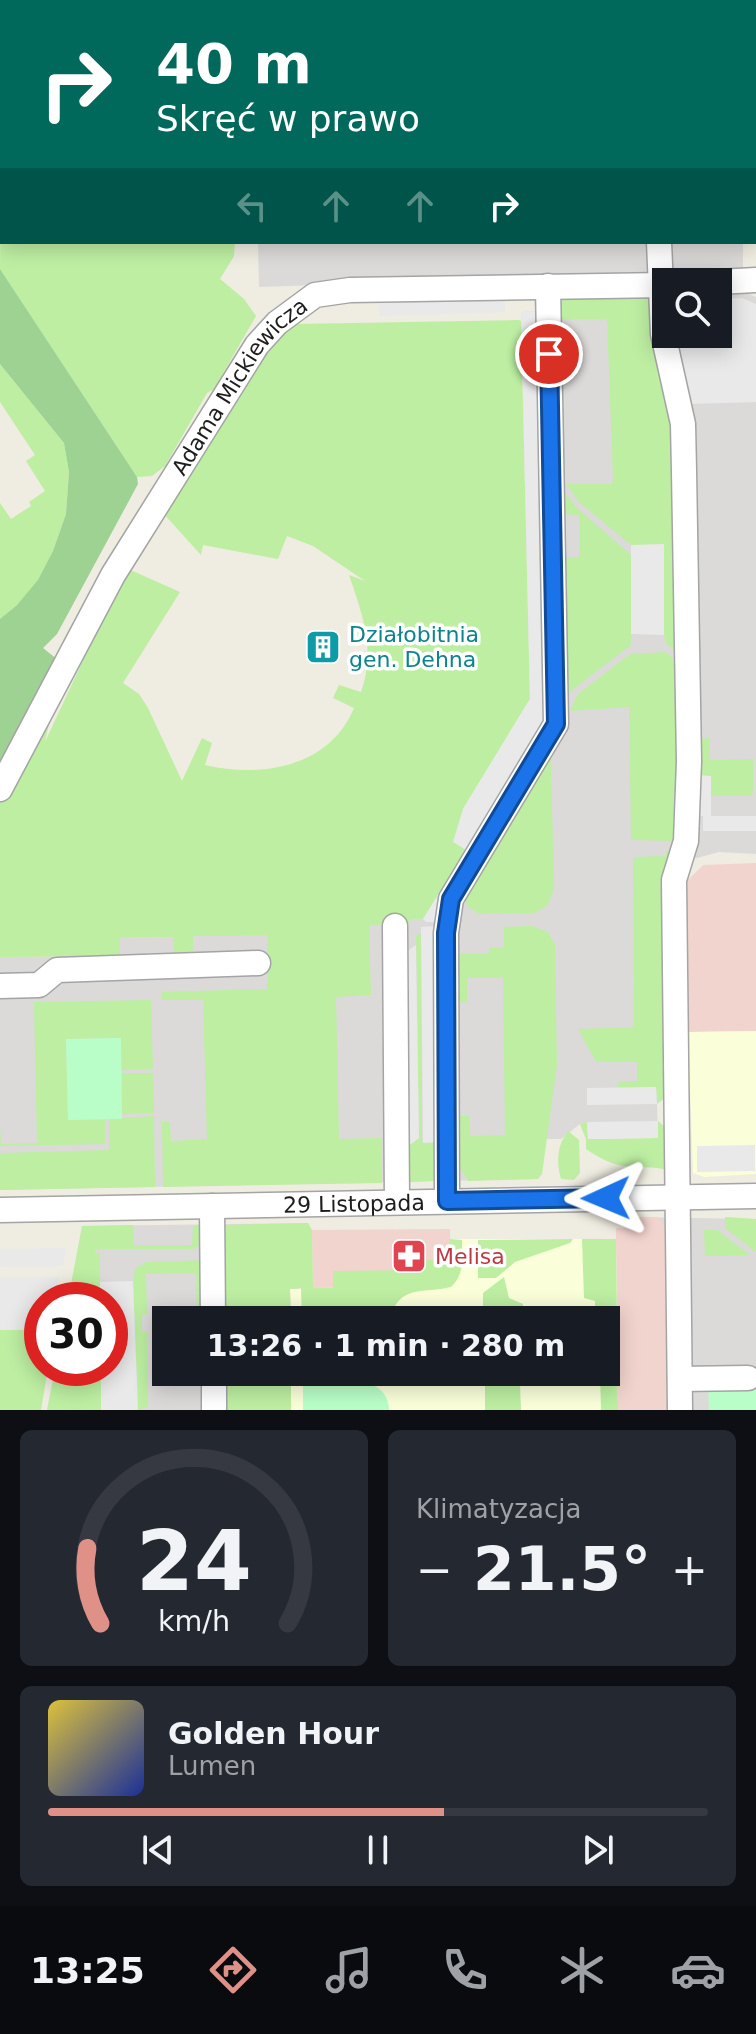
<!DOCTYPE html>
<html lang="pl">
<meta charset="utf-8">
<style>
body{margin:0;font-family:"DejaVu Sans",sans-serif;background:#242831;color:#f1f3f6;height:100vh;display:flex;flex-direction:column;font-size:30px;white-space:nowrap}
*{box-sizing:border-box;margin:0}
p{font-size:26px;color:#9ea1a6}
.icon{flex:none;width:44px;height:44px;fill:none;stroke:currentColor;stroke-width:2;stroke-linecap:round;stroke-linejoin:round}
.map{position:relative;height:1410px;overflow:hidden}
.sheet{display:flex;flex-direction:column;gap:20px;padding:20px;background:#0d0f14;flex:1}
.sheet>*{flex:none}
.banner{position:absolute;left:0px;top:0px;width:756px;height:244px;box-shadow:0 4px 20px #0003;background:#00695c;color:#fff;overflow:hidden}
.controls{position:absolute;left:652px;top:268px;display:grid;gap:16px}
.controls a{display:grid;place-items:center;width:80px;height:80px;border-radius:0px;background:#171b24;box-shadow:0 4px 20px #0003;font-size:40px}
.speed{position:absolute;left:24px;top:1282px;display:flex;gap:16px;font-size:40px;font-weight:700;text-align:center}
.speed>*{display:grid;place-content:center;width:104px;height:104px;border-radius:50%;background:#171b24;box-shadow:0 4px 20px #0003;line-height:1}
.speed .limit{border:12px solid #d22;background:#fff;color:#111}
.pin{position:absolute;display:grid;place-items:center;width:68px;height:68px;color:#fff;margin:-34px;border:4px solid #fff;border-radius:50%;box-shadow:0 2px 8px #0007}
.me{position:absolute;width:88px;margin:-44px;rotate:269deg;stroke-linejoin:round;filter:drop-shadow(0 0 6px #0008)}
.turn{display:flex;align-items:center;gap:28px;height:168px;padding:0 24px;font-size:36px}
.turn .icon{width:104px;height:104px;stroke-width:2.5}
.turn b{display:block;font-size:56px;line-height:68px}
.lanes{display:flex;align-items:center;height:76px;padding:0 24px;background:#0003;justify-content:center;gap:40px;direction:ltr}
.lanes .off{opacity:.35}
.big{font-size:60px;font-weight:600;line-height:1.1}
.sheet .tile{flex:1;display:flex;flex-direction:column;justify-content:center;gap:12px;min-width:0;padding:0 28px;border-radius:12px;background:#242831}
.sheet .dial{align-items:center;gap:0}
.dial svg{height:208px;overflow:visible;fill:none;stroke:#363941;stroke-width:7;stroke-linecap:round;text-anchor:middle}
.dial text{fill:#f1f3f6;stroke:none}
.song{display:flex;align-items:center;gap:24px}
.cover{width:96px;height:96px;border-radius:12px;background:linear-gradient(135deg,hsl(50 70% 55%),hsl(230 70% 35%))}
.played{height:8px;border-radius:4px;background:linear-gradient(90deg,#df9187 60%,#363941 60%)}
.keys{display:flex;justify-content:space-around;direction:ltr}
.heat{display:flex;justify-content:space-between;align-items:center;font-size:44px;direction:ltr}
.sheet .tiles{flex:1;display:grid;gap:20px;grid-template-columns:1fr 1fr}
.tile:last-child{grid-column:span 2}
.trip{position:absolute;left:152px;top:1306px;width:468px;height:80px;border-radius:0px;background:#171b24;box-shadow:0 4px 20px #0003;font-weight:600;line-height:80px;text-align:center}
.dock{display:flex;height:128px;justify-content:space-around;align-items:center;background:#090b0e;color:#9ea1a6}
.dock .icon{width:56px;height:56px}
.dock .current{color:#df9187}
.dock b{font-size:36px;color:#f1f3f6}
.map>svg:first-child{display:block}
</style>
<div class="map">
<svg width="756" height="1410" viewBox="0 0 756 1410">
<rect width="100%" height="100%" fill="#efece1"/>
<g fill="#dbdad9">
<polygon points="258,242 743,242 743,271 325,282 317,285 259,287"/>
<polygon points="744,292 756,297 756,854 719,852 697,858 673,857 664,1099 657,1104 658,1138 580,1124 561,1139 545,1139 536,1179 0,1190 0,957 119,956 119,938 174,937 174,953 193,936 269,926 423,919 466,850 530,699 521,312 542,311 666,294 666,334 718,334 718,293"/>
<polygon points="632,1217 756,1219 756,1410 618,1410 616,1228 631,1229"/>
<polygon points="308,1223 313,1288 291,1289 291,1320 166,1320 166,1372 291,1372 291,1410 96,1410 96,1368 110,1368 110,1300 95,1300 82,1226"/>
</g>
<g fill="#f2d4ce">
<polygon points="756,863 756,1031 688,1032 685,883 703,865"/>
<polygon points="632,1217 658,1217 665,1227 668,1246 669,1410 618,1410 616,1228 631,1229"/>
<polygon points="450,1229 451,1286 313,1288 312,1230"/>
</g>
<g fill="#faffda">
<polygon points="756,1031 756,1174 704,1177 693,1173 688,1032"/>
<polygon points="450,1239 616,1239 618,1410 291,1410 291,1372 606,1372 606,1320 291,1320 290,1289 450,1286"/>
</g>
<g fill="#bdeea2">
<polygon points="2,36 2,242 235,242 234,256 220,279 244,299 256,316 214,389 207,393 165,466 152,476 137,477 0,269"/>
<polygon points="645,295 651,299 671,408 679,655 666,643 664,635 664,545 631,545 579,502 566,484 612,484 613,478 607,319 556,319 560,301 568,297"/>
<path d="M519,320L521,321L530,699L463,809L466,850L423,919L410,920L409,924L369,925L371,995L336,997L339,1139L382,1138V1183L163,1187L162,1122H170L171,1141L207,1139L203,1000H162L161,992L267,989V935L193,936V950L188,954L174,953L173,937L120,938V956L0,957V803L49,724L45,742L126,568L180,592L123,683L139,694L148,708L182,781L202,738L212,743L205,765C261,778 329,768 354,708L333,698L339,685L361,692C376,650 363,616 349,575L365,581L313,546L287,536L278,559L203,545L201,555L163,513L271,346L295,324Z"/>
<polygon points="0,364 64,443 69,472 66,514 53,551 39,580 17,605 0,619 0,503 11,519 31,506 29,502 45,491 26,461 35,455 0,402"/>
<polygon points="566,494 576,507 631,555 631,645 563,697 561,558 579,557 579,515 566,514"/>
<polygon points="666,652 679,665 678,841 631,840 629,707 570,711 578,694 630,654"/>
<polygon points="709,738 710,760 753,759 753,792 750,796 711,796 711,776 697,775 697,739"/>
<polygon points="548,757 551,761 554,889 547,906 534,913 479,914 467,906 464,898"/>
<polygon points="666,851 673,851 669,1092 657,1104 656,1087 618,1088 618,1082 637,1081 637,1062 596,1062 578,1029 634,1027 633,857 666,856"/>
<polygon points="532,926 548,932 555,945 557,1065 542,1174 538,1179 468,1181 460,1168 459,1116 469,1116 470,1136 505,1135 503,978 467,978 467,1002 457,1003 456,954 489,953 489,948 504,947 504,927"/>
<polygon points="421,934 422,1142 440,1142 438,1175 434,1181 408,1182 406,1148 419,1138 416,935"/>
<polygon points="151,1000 153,1069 121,1070 120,1038 66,1039 68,1119 105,1119 105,1144 0,1146 0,1126 1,1144 37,1143 34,1002"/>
<polygon points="122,1073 153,1073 154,1113 122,1114"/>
<polygon points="154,1116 155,1187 0,1190 0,1153 109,1150 109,1119"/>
<path d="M658,1121L669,1130L670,1170C631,1163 622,1174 586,1149V1139L580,1124L587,1122L588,1139L658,1138Z"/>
<path d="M568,1131L579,1140L580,1173L574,1180L561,1179C556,1162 557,1145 568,1131Z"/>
<polygon points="725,1217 756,1219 756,1252 725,1228"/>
<path d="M308,1223L312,1230L313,1288H333V1271L426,1270V1260H450V1239L462,1240C462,1258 465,1274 451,1287C423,1294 400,1283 389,1320H362V1307L315,1308L316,1320H302L301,1288L290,1289L291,1320H221L220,1225Z"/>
<polygon points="133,1225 134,1246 192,1245 193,1226 203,1226 206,1242 193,1249 95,1249 95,1253 100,1253 100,1300 68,1300 82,1226"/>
<polygon points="704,1230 717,1230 750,1255 705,1256"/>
<polygon points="573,1239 570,1243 515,1262 496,1278 478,1278 478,1240"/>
<polygon points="582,1239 616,1239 618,1410 601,1410 600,1372 606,1372 606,1320 595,1320 595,1301 584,1298"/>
<polygon points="206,1260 206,1314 197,1314 196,1273 146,1274 147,1314 142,1315 142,1332 147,1332 148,1407 138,1410 133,1281 135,1269 146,1262"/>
<polygon points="504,1277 509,1298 523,1304 523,1320 483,1320 483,1293"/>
<polygon points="0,1330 42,1330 42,1368 48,1368 41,1410 0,1410"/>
<polygon points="55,1368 101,1368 101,1410 47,1410"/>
<polygon points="222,1372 291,1372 291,1410 223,1410"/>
<polygon points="520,1384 521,1410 485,1410 485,1385"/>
</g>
<polygon fill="#9dd292" points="0,269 137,477 138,484 57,634 43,648 58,660 0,770 0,619 17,605 38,580 53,551 66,514 69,472 64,443 0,364"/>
<g fill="#b9fec8">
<polygon points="121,1038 122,1119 68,1120 66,1039"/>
<path d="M370,1384C382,1388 389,1398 389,1410H303V1385Z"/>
<polygon points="756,1385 756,1410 709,1410 708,1386"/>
</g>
<g fill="#e9e9e9">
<polygon points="505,296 505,312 380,316 377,297"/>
<polygon points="742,298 756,304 756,402 691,404 675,334 718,334 718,299"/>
<polygon points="542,311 547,720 440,922 426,922 423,919 466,850 453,842 463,809 530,699 521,312"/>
<polygon points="664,544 664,635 631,634 631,545"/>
<polygon points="696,775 711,776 711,816 756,816 756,831 703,831 703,816 695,816"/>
<polygon points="439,926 440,1142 423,1143 421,927"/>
<polygon points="416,945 419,1138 406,1148 403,954"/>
<polygon points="656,1087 657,1104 587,1105 587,1088"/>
<polygon points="658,1121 658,1138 588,1139 587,1122"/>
<polygon points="755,1145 755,1171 697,1172 697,1146"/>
<polygon points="66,1248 63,1266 0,1267 0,1249"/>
<polygon points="59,1277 55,1300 42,1300 42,1330 0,1330 0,1278"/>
<polygon points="133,1281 138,1410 101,1410 101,1368 110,1368 110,1300 100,1300 100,1282"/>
</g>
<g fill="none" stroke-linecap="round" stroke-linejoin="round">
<g stroke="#a4a4a4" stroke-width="27">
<g id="minor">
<polyline points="652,0 652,2"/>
<polyline points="659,242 663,334 683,424 684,471 689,761 686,841 674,880 680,1410"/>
<polyline points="718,282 756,280"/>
<path id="s1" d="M0,789L113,575L257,345L277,323L315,295L350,290L666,285"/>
<polyline points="395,926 397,1202"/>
<polyline points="0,986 39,985 57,970 258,963"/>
<polyline points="447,1201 446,933 451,899 556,724 548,286"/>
<polyline points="212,1206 213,1320"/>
<path id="s2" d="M0,1210L756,1196"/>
<polyline points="214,1372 214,1410"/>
<polyline points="680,1379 748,1378"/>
</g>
</g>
<use href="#minor" stroke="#fff" stroke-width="24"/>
</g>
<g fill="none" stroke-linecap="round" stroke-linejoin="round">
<g stroke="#114b97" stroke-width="20">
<polyline id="route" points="549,354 556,724 451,899 446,933 447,1201 606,1198"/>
</g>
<use href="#route" stroke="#1a73e8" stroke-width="14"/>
</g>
<defs>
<g id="building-square" transform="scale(1.8)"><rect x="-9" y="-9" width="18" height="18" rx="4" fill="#0f9aa8" stroke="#fff"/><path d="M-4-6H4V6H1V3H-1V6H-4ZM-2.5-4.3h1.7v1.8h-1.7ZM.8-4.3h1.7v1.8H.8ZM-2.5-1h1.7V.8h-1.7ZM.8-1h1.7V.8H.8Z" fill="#fff"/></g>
<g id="pharmacy-square" transform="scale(1.8)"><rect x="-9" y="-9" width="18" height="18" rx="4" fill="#e0444e" stroke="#fff"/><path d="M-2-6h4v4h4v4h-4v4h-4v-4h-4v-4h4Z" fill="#fff"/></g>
</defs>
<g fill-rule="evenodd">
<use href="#building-square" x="323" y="647"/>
<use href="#pharmacy-square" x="409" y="1256"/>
</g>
<g text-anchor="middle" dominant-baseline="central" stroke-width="7" stroke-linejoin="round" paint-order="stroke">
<g font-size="22" fill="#1d1d1d" stroke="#fff">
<text stroke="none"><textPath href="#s1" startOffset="470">Adama Mickiewicza</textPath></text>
<text stroke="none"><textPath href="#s2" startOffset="354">29 Listopada</textPath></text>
</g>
<g font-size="22" fill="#0d838f" stroke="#fff" text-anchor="start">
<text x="349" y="634">Działobitnia<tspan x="349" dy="25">gen. Dehna</tspan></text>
</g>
<g font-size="22" fill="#be3a42" stroke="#fff" text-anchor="start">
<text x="435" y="1256">Melisa</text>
</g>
</g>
</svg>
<div class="controls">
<a><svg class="icon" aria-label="search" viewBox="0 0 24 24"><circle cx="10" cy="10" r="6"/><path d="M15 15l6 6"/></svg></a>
</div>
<div class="speed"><div class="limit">30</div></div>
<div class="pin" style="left:549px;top:354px;background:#d93025"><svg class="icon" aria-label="arrive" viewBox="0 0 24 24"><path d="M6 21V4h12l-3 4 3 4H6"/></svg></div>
<svg class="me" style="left:606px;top:1198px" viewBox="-20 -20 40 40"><path d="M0-17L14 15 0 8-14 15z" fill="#1a73e8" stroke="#fff" stroke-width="4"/></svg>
<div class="trip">13:26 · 1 min · 280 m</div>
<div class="banner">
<div class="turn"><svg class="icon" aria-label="right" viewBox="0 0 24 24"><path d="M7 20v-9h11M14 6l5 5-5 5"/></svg><div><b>40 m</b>Skręć w prawo</div></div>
<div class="lanes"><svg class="icon off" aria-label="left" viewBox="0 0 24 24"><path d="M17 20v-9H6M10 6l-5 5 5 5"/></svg><svg class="icon off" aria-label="ahead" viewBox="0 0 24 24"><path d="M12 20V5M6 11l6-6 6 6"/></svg><svg class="icon off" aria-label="ahead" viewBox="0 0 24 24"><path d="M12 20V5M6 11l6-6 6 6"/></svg><svg class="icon" aria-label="right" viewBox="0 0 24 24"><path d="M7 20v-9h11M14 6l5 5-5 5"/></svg></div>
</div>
</div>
<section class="sheet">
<div class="tiles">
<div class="tile dial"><svg viewBox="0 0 100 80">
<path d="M14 69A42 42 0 1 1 86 69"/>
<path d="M14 69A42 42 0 0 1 9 40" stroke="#df9187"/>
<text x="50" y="56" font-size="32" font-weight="700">24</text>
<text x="50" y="72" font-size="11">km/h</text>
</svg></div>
<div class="tile"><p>Klimatyzacja</p>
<div class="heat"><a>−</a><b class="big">21.5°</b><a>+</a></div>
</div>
<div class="tile">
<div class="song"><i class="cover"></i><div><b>Golden Hour</b><p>Lumen</p></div></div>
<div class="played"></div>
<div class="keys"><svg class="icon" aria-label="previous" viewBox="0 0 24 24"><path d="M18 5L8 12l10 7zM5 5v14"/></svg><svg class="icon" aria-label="pause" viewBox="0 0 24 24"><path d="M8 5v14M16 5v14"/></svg><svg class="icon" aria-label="next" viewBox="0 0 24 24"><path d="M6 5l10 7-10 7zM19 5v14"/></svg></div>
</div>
</div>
</section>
<nav class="dock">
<b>13:25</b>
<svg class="icon current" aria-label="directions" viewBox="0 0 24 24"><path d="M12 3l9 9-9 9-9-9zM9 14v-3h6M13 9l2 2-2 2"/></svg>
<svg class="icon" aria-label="music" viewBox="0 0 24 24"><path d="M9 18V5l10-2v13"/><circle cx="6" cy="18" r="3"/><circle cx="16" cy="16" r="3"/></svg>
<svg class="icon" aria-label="phone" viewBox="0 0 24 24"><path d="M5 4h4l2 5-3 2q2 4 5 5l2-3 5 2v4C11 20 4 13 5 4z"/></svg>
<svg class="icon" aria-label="climate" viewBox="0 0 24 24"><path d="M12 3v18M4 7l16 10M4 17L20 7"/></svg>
<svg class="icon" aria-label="car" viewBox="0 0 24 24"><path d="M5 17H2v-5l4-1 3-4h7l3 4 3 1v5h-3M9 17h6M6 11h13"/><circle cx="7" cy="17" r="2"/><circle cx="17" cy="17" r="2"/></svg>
</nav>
